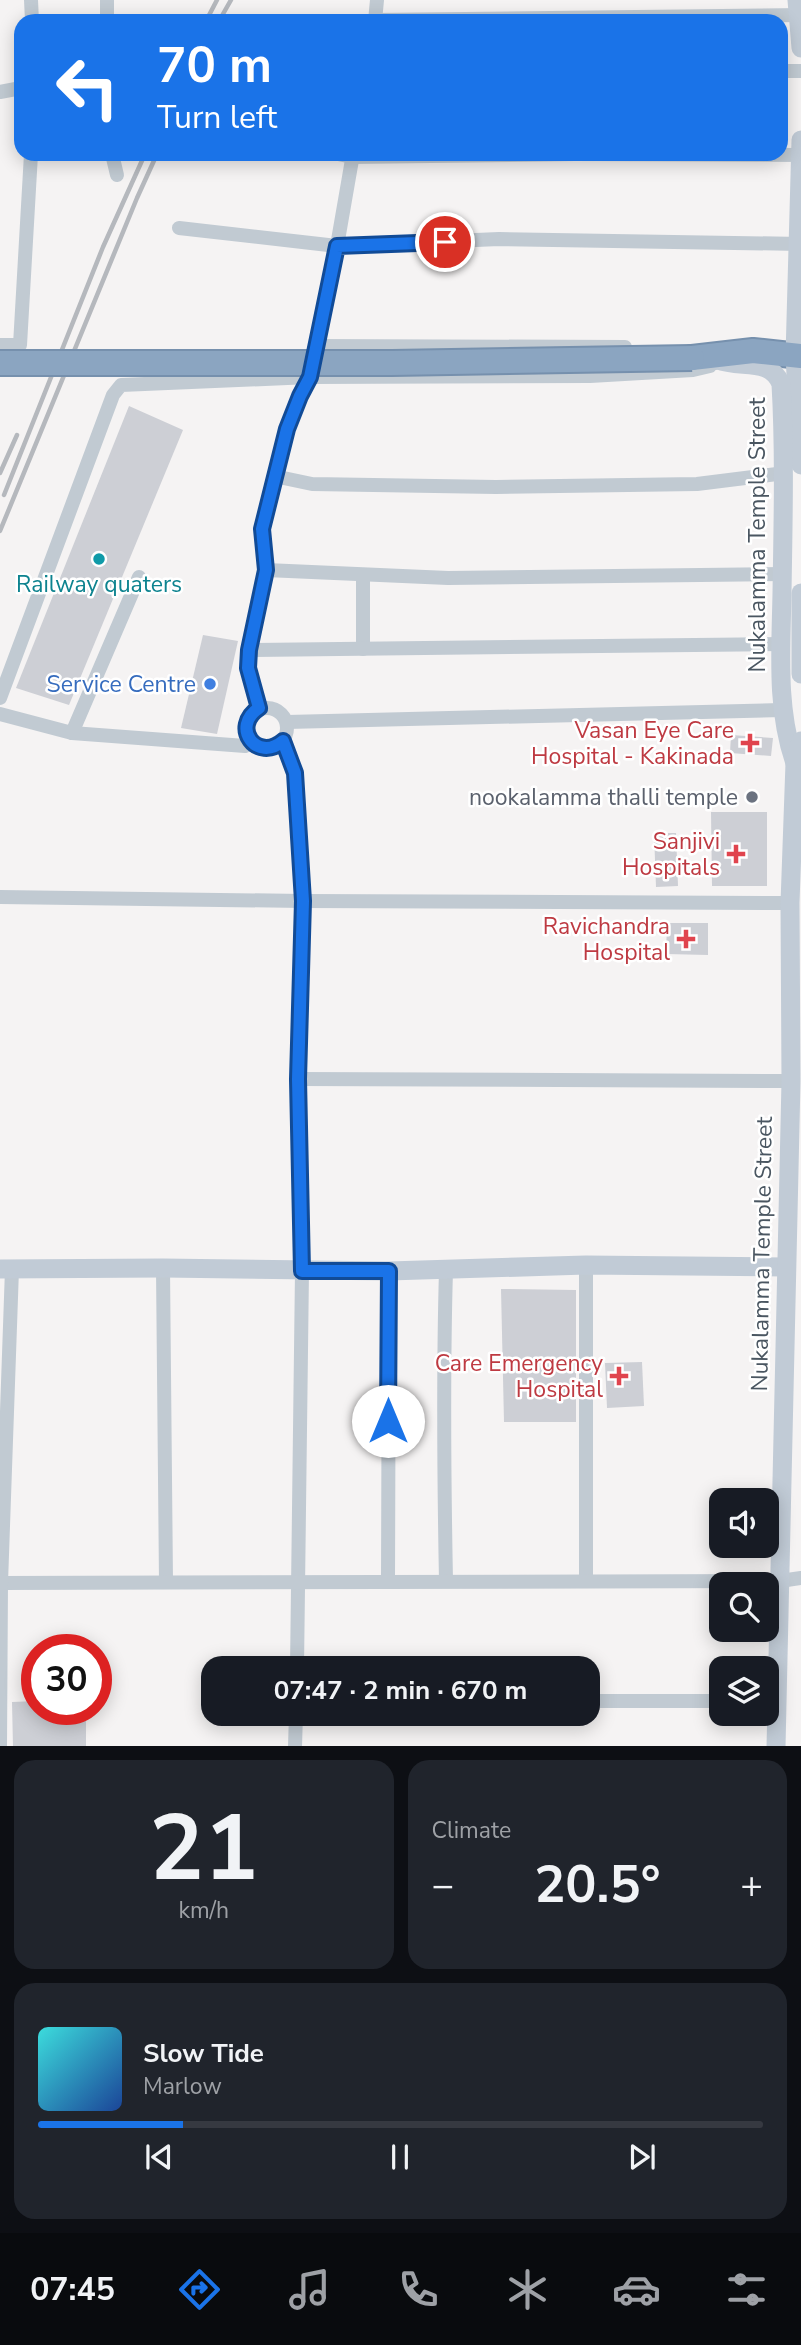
<!DOCTYPE html>
<meta charset="utf-8">
<style>
body{margin:0;font-family:"Nunito Sans",sans-serif;background:#20242c;color:#f1f3f6;height:100vh;display:flex;flex-direction:column;font-size:26px;white-space:nowrap}
*{box-sizing:border-box;margin:0}
p{font-size:23px;color:#9ea1a6}
.icon{flex:none;width:38px;height:38px;fill:none;stroke:currentColor;stroke-width:2;stroke-linecap:round;stroke-linejoin:round}
.map{position:relative;height:1746px;overflow:hidden}
.drawer{display:flex;flex-direction:column;gap:14px;padding:14px;background:#0d0f14;flex:1}
.drawer>*{flex:none}
.top-card{position:absolute;left:14px;top:14px;width:774px;height:147px;border-radius:21px;box-shadow:0 4px 18px #0003;background:#1a73e8;color:#fff;overflow:hidden}
.tools{position:absolute;left:709px;top:1488px;display:grid;gap:14px}
.tools a{display:grid;place-items:center;width:70px;height:70px;border-radius:14px;background:#171b24;box-shadow:0 4px 18px #0003;font-size:35px}
.speed{position:absolute;left:21px;top:1634px;display:flex;gap:14px;font-size:35px;font-weight:700;text-align:center}
.speed>*{display:grid;place-content:center;width:91px;height:91px;border-radius:50%;background:#171b24;box-shadow:0 4px 18px #0003;line-height:1}
.speed .limit{border:10px solid #d22;background:#fff;color:#111}
.pin{position:absolute;display:grid;place-items:center;width:60px;height:60px;color:#fff;margin:-30px;border:4px solid #fff;border-radius:50%;box-shadow:0 2px 7px #0007}
.me{position:absolute;width:77px;margin:-38px;rotate:0deg;stroke-linejoin:round;filter:drop-shadow(0 0 5px #0008)}
.turn{display:flex;align-items:center;gap:24px;height:147px;padding:0 28px;font-size:32px}
.turn .icon{width:91px;height:91px;stroke-width:2.5}
.turn b{display:block;font-size:49px;line-height:60px}
.big{font-size:52px;font-weight:700;line-height:1.1}
.drawer .tile{flex:1;display:flex;flex-direction:column;justify-content:center;gap:10px;min-width:0;padding:0 24px;border-radius:21px;background:#20242c}
.drawer .dial{align-items:center;gap:0}
.dial b{font-size:91px;line-height:1}
.song{display:flex;align-items:center;gap:21px}
.cover{width:84px;height:84px;border-radius:10px;background:linear-gradient(135deg,hsl(180 70% 55%),hsl(220 70% 35%))}
.played{height:7px;border-radius:4px;background:linear-gradient(90deg,#1a73e8 20%,#363941 20%)}
.keys{display:flex;justify-content:space-around;direction:ltr}
.heat{display:flex;justify-content:space-between;align-items:center;font-size:38px;direction:ltr}
.drawer .tiles{flex:1;display:grid;gap:14px;grid-template-columns:1fr 1fr}
.tile:last-child{grid-column:span 2}
.trip{position:absolute;left:201px;top:1656px;width:399px;height:70px;border-radius:21px;background:#171b24;box-shadow:0 4px 18px #0003;font-weight:700;line-height:70px;text-align:center}
.dock{display:flex;height:112px;justify-content:space-around;align-items:center;background:#090b0e;color:#9ea1a6}
.dock .icon{width:49px;height:49px}
.dock .selected{color:#1a73e8}
.dock b{font-size:32px;color:#f1f3f6}
.map>svg:first-child{display:block}
</style>
<div class="map">
<svg width="801" height="1747" viewBox="0 0 801 1747">
<rect width="100%" height="100%" fill="#f5f3f3"/>
<g fill="#cdcfd5">
<polygon points="129,406 183,430 69,705 16,688"/>
<polygon points="203,635 238,641 217,734 181,728"/>
<polygon points="731,735 773,738 771,756 730,753"/>
<polygon points="711,812 767,812 767,886 712,886"/>
<polygon points="654,833 676,833 678,886 656,887"/>
<polygon points="667,923 708,923 708,955 666,954"/>
<polygon points="501,1289 576,1290 576,1422 504,1422"/>
<polygon points="642,1362 644,1406 607,1408 605,1363"/>
<polygon points="37,1701 37,1710 86,1710 86,1747 13,1747 12,1702"/>
</g>
<g fill="none" stroke-linecap="round" stroke-linejoin="round">
<g stroke="#7690ad" stroke-width="28">
<polyline id="highway" points="692,358 753,351 801,356"/>
</g>
<g stroke="#c1cad2" stroke-width="14">
<polyline points="31,0 32,21"/>
<polyline points="375,20 801,15"/>
<polyline points="107,21 107,0"/>
<polyline points="375,21 377,0"/>
<polyline points="780,71 801,71"/>
<polyline points="0,92 21,88"/>
<polyline points="112,154 117,175"/>
<polyline points="338,154 352,157 575,154 801,155"/>
<polyline points="179,228 337,246 499,239 801,244"/>
<polyline points="0,345 20,345 31,154"/>
<polyline points="315,346 625,347"/>
<polyline points="274,476 312,484 496,487 697,484 785,473"/>
<polyline points="266,570 448,578 782,574"/>
<polyline points="363,575 363,649"/>
<polyline points="249,650 781,644"/>
<polyline points="0,698 113,395 121,385 310,377 590,376 693,370 710,366"/>
<circle cx="267" cy="728" r="20"/>
<polyline points="259,708 248,668 249,650 266,570 262,529 287,429 300,396 310,377 337,246 353,154"/>
<polyline points="0,714 72,733 245,746 252,743"/>
<polyline points="287,722 782,710"/>
<polyline points="72,733 139,577"/>
<polyline points="283,741 295,773 303,901 298,1079 302,1271 297,1668"/>
<polyline points="0,897 303,901 790,903"/>
<polyline points="298,1079 791,1081"/>
<polyline points="586,1265 586,1580"/>
<polyline points="163,1268 166,1582"/>
<path d="M446,1270C443,1374 444,1477 446,1581"/>
<polyline points="388,1580 389,1271"/>
<polyline points="0,1583 780,1581 801,1578"/>
<polyline points="588,1701 721,1701"/>
<polyline points="0,1747 1,1583 12,1269"/>
<polyline points="295,1747 296,1713"/>
</g>
<g stroke="#c1cbd6" stroke-width="19">
<polyline points="797,0 801,48"/>
<polyline points="801,140 795,356 801,465"/>
<path d="M718,360C741,369 770,357 781,384C785,454 783,524 782,593C781,650 776,709 795,763"/>
<polyline points="801,593 801,674"/>
<polyline points="0,1269 163,1268 389,1271 586,1265 786,1267"/>
<polyline points="776,1747 791,1081 790,903 795,763 801,741"/>
</g>
<use href="#highway" stroke="#8ba5c1" stroke-width="24"/>
<g stroke="#b5b8bd" stroke-width="4.5">
<polyline points="206,21 217,0"/>
<polyline points="219,21 231,0"/>
<polyline points="0,473 17,435"/>
<polyline points="4,495 103,247 145,154"/>
<polyline points="0,531 137,198 157,154"/>
</g>
<g stroke="#7690ad" stroke-width="28" stroke-linecap="butt">
<polyline id="highway-bridge" points="0,363 392,363 692,358"/>
</g>
<use href="#highway-bridge" stroke="#8ba5c1" stroke-width="24"/>
</g>
<g fill="none" stroke-linecap="round" stroke-linejoin="round">
<g stroke="#114b97" stroke-width="18">
<path id="route" d="M388,1421L389,1271H302L298,1079L303,901L295,773L283,741C257,763 230,727 259,708L248,668L249,650L266,570L262,529L287,429L300,396L310,377L337,246L445,242"/>
</g>
<use href="#route" stroke="#1a73e8" stroke-width="12"/>
</g>
<circle fill="#0f9aa8" stroke="#fff" stroke-width="2.5" cx="99" cy="559" r="7"/>
<circle fill="#3f7fe0" stroke="#fff" stroke-width="2.5" cx="210" cy="684" r="7"/>
<g fill="#e0444e" stroke="#fff" stroke-width="2.5">
<path d="M746.5 732.5h7v7h7v7h-7v7h-7v-7h-7v-7h7z"/>
<path d="M732.5 843.5h7v7h7v7h-7v7h-7v-7h-7v-7h7z"/>
<path d="M682.5 928.5h7v7h7v7h-7v7h-7v-7h-7v-7h7z"/>
<path d="M615.5 1365.5h7v7h7v7h-7v7h-7v-7h-7v-7h7z"/>
</g>
<circle fill="#6b7280" stroke="#fff" stroke-width="2.5" cx="752" cy="797" r="7"/>
<g text-anchor="middle" dominant-baseline="central" stroke-width="5" stroke-linejoin="round" paint-order="stroke">
<g font-size="23" fill="#4a5661" stroke="#fff">
<text transform="translate(757 535) rotate(-90)">Nukalamma Temple Street</text>
<text transform="translate(762 1254) rotate(-89)">Nukalamma Temple Street</text>
</g>
<g font-size="23" fill="#0d838f" stroke="#fff">
<text x="99" y="584">Railway quaters</text>
</g>
<g font-size="23" fill="#366cbe" stroke="#fff" text-anchor="end">
<text x="196" y="684">Service Centre</text>
</g>
<g font-size="23" fill="#be3a42" stroke="#fff" text-anchor="end">
<text x="734" y="730">Vasan Eye Care<tspan x="734" dy="26">Hospital - Kakinada</tspan></text>
<text x="720" y="841">Sanjivi<tspan x="720" dy="26">Hospitals</tspan></text>
<text x="670" y="926">Ravichandra<tspan x="670" dy="26">Hospital</tspan></text>
<text x="603" y="1363">Care Emergency<tspan x="603" dy="26">Hospital</tspan></text>
</g>
<g font-size="23" fill="#5b616d" stroke="#fff" text-anchor="end">
<text x="738" y="797">nookalamma thalli temple</text>
</g>
</g>
</svg>
<div class="tools">
<a><svg class="icon" aria-label="sound" viewBox="0 0 24 24"><path d="M4 9h4l5-4v14l-5-4H4zM17 9q2 3 0 6"/></svg></a>
<a><svg class="icon" aria-label="search" viewBox="0 0 24 24"><circle cx="10" cy="10" r="6"/><path d="M15 15l6 6"/></svg></a>
<a><svg class="icon" aria-label="layers" viewBox="0 0 24 24"><path d="M12 4l9 5-9 5-9-5zM3 14l9 5 9-5"/></svg></a>
</div>
<div class="speed"><div class="limit">30</div></div>
<div class="pin" style="left:445px;top:242px;background:#d93025"><svg class="icon" aria-label="arrive" viewBox="0 0 24 24"><path d="M6 21V4h12l-3 4 3 4H6"/></svg></div>
<svg class="me" style="left:388px;top:1421px" viewBox="-20 -20 40 40"><circle r="19" fill="#fff"/><path d="M0-13L10 11 0 6-10 11z" fill="#1a73e8"/></svg>
<div class="trip">07:47 · 2 min · 670 m</div>
<div class="top-card">
<div class="turn"><svg class="icon" aria-label="left" viewBox="0 0 24 24"><path d="M17 20v-9H6M10 6l-5 5 5 5"/></svg><div><b>70 m</b>Turn left</div></div>
</div>
</div>
<section class="drawer">
<div class="tiles">
<div class="tile dial"><b>21</b><p>km/h</p></div>
<div class="tile"><p>Climate</p>
<div class="heat"><a>−</a><b class="big">20.5°</b><a>+</a></div>
</div>
<div class="tile">
<div class="song"><i class="cover"></i><div><b>Slow Tide</b><p>Marlow</p></div></div>
<div class="played"></div>
<div class="keys"><svg class="icon" aria-label="previous" viewBox="0 0 24 24"><path d="M18 5L8 12l10 7zM5 5v14"/></svg><svg class="icon" aria-label="pause" viewBox="0 0 24 24"><path d="M8 5v14M16 5v14"/></svg><svg class="icon" aria-label="next" viewBox="0 0 24 24"><path d="M6 5l10 7-10 7zM19 5v14"/></svg></div>
</div>
</div>
</section>
<nav class="dock">
<b>07:45</b>
<svg class="icon selected" aria-label="directions" viewBox="0 0 24 24"><path d="M12 3l9 9-9 9-9-9zM9 14v-3h6M13 9l2 2-2 2"/></svg>
<svg class="icon" aria-label="music" viewBox="0 0 24 24"><path d="M9 18V5l10-2v13"/><circle cx="6" cy="18" r="3"/><circle cx="16" cy="16" r="3"/></svg>
<svg class="icon" aria-label="phone" viewBox="0 0 24 24"><path d="M5 4h4l2 5-3 2q2 4 5 5l2-3 5 2v4C11 20 4 13 5 4z"/></svg>
<svg class="icon" aria-label="climate" viewBox="0 0 24 24"><path d="M12 3v18M4 7l16 10M4 17L20 7"/></svg>
<svg class="icon" aria-label="car" viewBox="0 0 24 24"><path d="M5 17H2v-5l4-1 3-4h7l3 4 3 1v5h-3M9 17h6M6 11h13"/><circle cx="7" cy="17" r="2"/><circle cx="17" cy="17" r="2"/></svg>
<svg class="icon" aria-label="filters" viewBox="0 0 24 24"><path d="M4 7h16M4 17h16"/><circle cx="9" cy="7" r="2"/><circle cx="15" cy="17" r="2"/></svg>
</nav>
